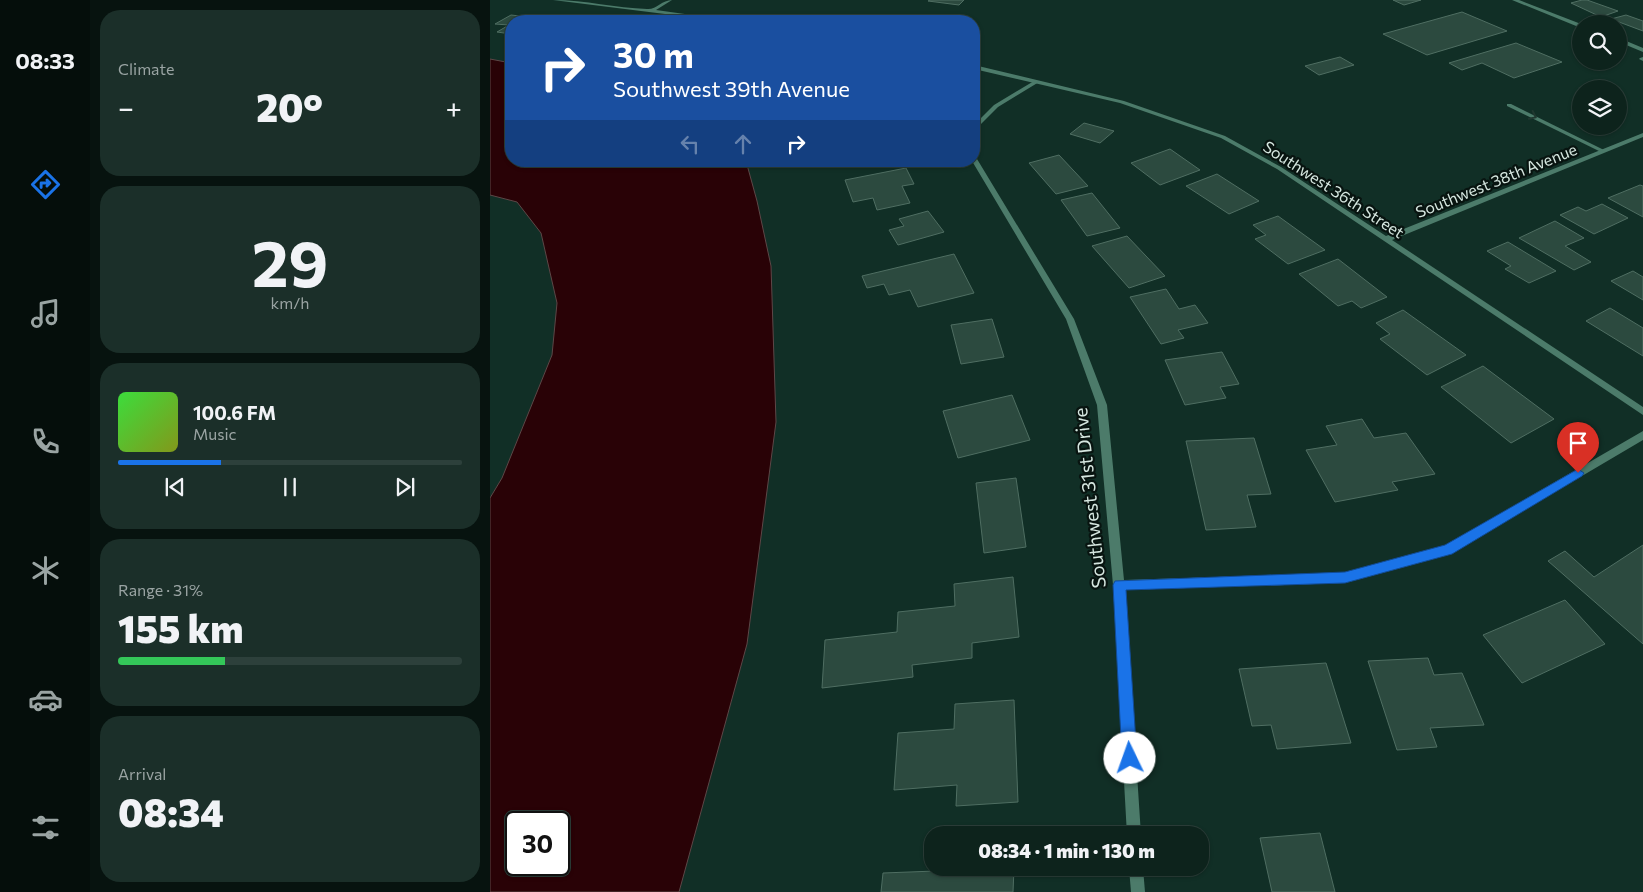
<!DOCTYPE html>
<meta charset="utf-8">
<style>
body{margin:0;font-family:Commissioner,sans-serif;background:#1b2f29;color:#f1f3f6;height:100vh;display:flex;flex-direction:column;font-size:19px;white-space:nowrap}
*{box-sizing:border-box;margin:0}
p{font-size:16px;color:#9aa4a3}
.icon{flex:none;width:28px;height:28px;fill:none;stroke:currentColor;stroke-width:2;stroke-linecap:round;stroke-linejoin:round}
.map{position:relative;flex:1;overflow:hidden}
.side{display:flex;flex-direction:column;gap:10px;padding:10px;background:#07130f;width:400px}
.side>*{flex:none}
.banner{position:absolute;left:15px;top:15px;width:475px;height:152px;border-radius:20px;box-shadow:0 1px 4px #0004,0 0 0 1px #2d403b;background:#1a4fa0;color:#fff;overflow:hidden}
.tools{position:absolute;left:1082px;top:15px;display:grid;gap:10px}
.tools a{display:grid;place-items:center;width:55px;height:55px;border-radius:50%;background:#0d231c;box-shadow:0 1px 4px #0004,0 0 0 1px #2d403b;font-size:25px}
.speed{position:absolute;left:15px;top:811px;display:flex;gap:10px;font-size:25px;font-weight:700;text-align:center}
.speed>*{display:grid;place-content:center;width:65px;height:65px;border-radius:50%;background:#0d231c;box-shadow:0 1px 4px #0004,0 0 0 1px #2d403b;line-height:1}
.speed .limit{border:2px solid #111;border-radius:8px;background:#fff;color:#111}
.pin{position:absolute;display:grid;place-items:center;width:42px;height:42px;color:#fff;margin:-51px -21px;border-radius:50% 50% 50% 0;rotate:-45deg;box-shadow:0 0 5px #0007}
.pin .icon{rotate:45deg}
.me{position:absolute;width:55px;margin:-28px;rotate:357deg;stroke-linejoin:round;filter:drop-shadow(0 0 4px #0008)}
.turn{display:flex;align-items:center;gap:18px;height:105px;padding:0 25px;font-size:22px}
.turn .icon{width:65px;height:65px;stroke-width:2.5}
.turn b{display:block;font-size:35px;line-height:42px}
.lanes{display:flex;align-items:center;height:48px;padding:0 25px;background:#0003;justify-content:center;gap:25px;direction:ltr}
.lanes .off{opacity:.35}
.big{font-size:38px;font-weight:800;line-height:1.1}
.side .card{flex:1;display:flex;flex-direction:column;justify-content:center;gap:8px;min-width:0;padding:0 18px;border-radius:20px;background:#1b2f29}
.side .dial{align-items:center;gap:0}
.dial b{font-size:65px;line-height:1}
.song{display:flex;align-items:center;gap:15px}
.cover{width:60px;height:60px;border-radius:8px;background:linear-gradient(135deg,hsl(120 70% 55%),hsl(70 70% 35%))}
.played{height:5px;border-radius:2px;background:linear-gradient(90deg,#1a73e8 30%,#2d403b 30%)}
.keys{display:flex;justify-content:space-around;direction:ltr}
.heat{display:flex;justify-content:space-between;align-items:center;font-size:28px;direction:ltr}
.charge{height:8px;border-radius:4px;background:linear-gradient(90deg,#34c759 31%,#2d403b 0)}
.trip{position:absolute;left:434px;top:826px;width:285px;height:50px;border-radius:20px;background:#0d231c;box-shadow:0 1px 4px #0004,0 0 0 1px #2d403b;font-weight:800;line-height:50px;text-align:center}
main{display:flex;flex:1;min-height:0}
.tabs{display:flex;flex-direction:column;width:90px;justify-content:space-around;align-items:center;background:#050e0b;color:#9aa4a3}
.tabs .icon{width:35px;height:35px}
.tabs .active{color:#1a73e8}
.tabs b{font-size:22px;color:#f1f3f6}
.map>svg:first-child{display:block}
</style>
<main>
<nav class="tabs">
<b>08:33</b>
<svg class="icon active" aria-label="directions" viewBox="0 0 24 24"><path d="M12 3l9 9-9 9-9-9zM9 14v-3h6M13 9l2 2-2 2"/></svg>
<svg class="icon" aria-label="music" viewBox="0 0 24 24"><path d="M9 18V5l10-2v13"/><circle cx="6" cy="18" r="3"/><circle cx="16" cy="16" r="3"/></svg>
<svg class="icon" aria-label="phone" viewBox="0 0 24 24"><path d="M5 4h4l2 5-3 2q2 4 5 5l2-3 5 2v4C11 20 4 13 5 4z"/></svg>
<svg class="icon" aria-label="climate" viewBox="0 0 24 24"><path d="M12 3v18M4 7l16 10M4 17L20 7"/></svg>
<svg class="icon" aria-label="car" viewBox="0 0 24 24"><path d="M5 17H2v-5l4-1 3-4h7l3 4 3 1v5h-3M9 17h6M6 11h13"/><circle cx="7" cy="17" r="2"/><circle cx="17" cy="17" r="2"/></svg>
<svg class="icon" aria-label="filters" viewBox="0 0 24 24"><path d="M4 7h16M4 17h16"/><circle cx="9" cy="7" r="2"/><circle cx="15" cy="17" r="2"/></svg>
</nav>
<section class="side">
<div class="card"><p>Climate</p>
<div class="heat"><a>−</a><b class="big">20°</b><a>+</a></div>
</div>
<div class="card dial"><b>29</b><p>km/h</p></div>
<div class="card">
<div class="song"><i class="cover"></i><div><b>100.6 FM</b><p>Music</p></div></div>
<div class="played"></div>
<div class="keys"><svg class="icon" aria-label="previous" viewBox="0 0 24 24"><path d="M18 5L8 12l10 7zM5 5v14"/></svg><svg class="icon" aria-label="pause" viewBox="0 0 24 24"><path d="M8 5v14M16 5v14"/></svg><svg class="icon" aria-label="next" viewBox="0 0 24 24"><path d="M6 5l10 7-10 7zM19 5v14"/></svg></div>
</div>
<div class="card"><p>Range · 31%</p><b class="big">155 km</b><div class="charge"></div></div>
<div class="card"><p>Arrival</p><b class="big">08:34</b></div>
</section>
<div class="map">
<svg width="1153" height="892" viewBox="0 0 1153 892">
<rect width="100%" height="100%" fill="#112f26"/>
<path fill="#290206" stroke="#5d4747" fill-rule="evenodd" d="M0,59L21,63V161H256L267,201L281,266L286,422L257,644L189,892H0V498L12,478L62,355L67,303L51,233L27,202L0,195ZM26,822H69V865H26Z"/>
<g fill="#2c4a3f" stroke="#4f6e62">
<polygon points="440,0 474,0 469,5 438,1"/>
<polygon points="903,0 931,0 914,5"/>
<polygon points="1092,0 1097,0 1128,11 1111,17 1081,3"/>
<polygon points="972,12 1017,31 937,55 893,34"/>
<polygon points="21,15 47,18 41,21 21,21 21,34 7,32 19,25 5,24"/>
<polygon points="1136,15 1153,21 1153,31 1121,19"/>
<polygon points="1026,43 1072,62 1024,78 992,63 972,70 959,63"/>
<polygon points="850,57 864,65 829,75 815,66"/>
<polygon points="594,123 624,131 610,143 580,134"/>
<polygon points="680,149 710,170 670,185 641,163"/>
<polygon points="569,155 598,186 566,194 539,163"/>
<polygon points="416,168 424,184 412,186 420,203 387,210 383,198 363,202 355,180"/>
<polygon points="727,174 769,201 739,214 696,186"/>
<polygon points="1150,185 1153,186 1153,217 1118,198"/>
<polygon points="602,193 630,228 597,236 571,200"/>
<polygon points="1112,204 1138,218 1104,234 1070,215 1088,207 1096,211"/>
<polygon points="438,211 454,232 408,245 399,230 414,226 409,219"/>
<polygon points="788,216 835,250 798,264 765,239 776,235 763,225"/>
<polygon points="1065,221 1094,238 1075,246 1101,262 1084,270 1029,238"/>
<polygon points="637,236 675,276 639,288 602,246"/>
<polygon points="1018,242 1066,271 1039,283 1015,269 1021,266 997,251"/>
<polygon points="464,254 484,293 428,307 420,290 399,295 394,284 377,288 372,276"/>
<polygon points="848,259 897,297 871,308 862,301 848,306 809,274"/>
<polygon points="1143,271 1153,277 1153,300 1121,281"/>
<polygon points="676,289 689,309 705,305 718,323 688,330 694,338 671,344 640,297"/>
<polygon points="1120,308 1153,328 1153,356 1096,321"/>
<polygon points="913,310 976,355 937,375 890,339 900,334 886,323"/>
<polygon points="502,319 514,357 471,364 461,325"/>
<polygon points="732,352 749,384 730,387 736,398 695,405 675,360"/>
<polygon points="993,366 1064,419 1021,443 951,387"/>
<polygon points="522,395 540,440 468,458 453,411"/>
<polygon points="872,419 884,438 916,433 945,474 902,482 908,490 845,502 816,450 847,445 836,426"/>
<polygon points="764,438 781,494 757,495 766,527 716,530 696,441"/>
<polygon points="526,478 536,547 494,553 486,483"/>
<polygon points="1153,545 1153,644 1058,561 1075,551 1104,577"/>
<polygon points="523,577 529,637 482,643 482,658 422,665 423,677 332,688 335,640 407,632 408,612 465,606 464,584"/>
<polygon points="1075,600 1115,644 1032,683 993,635"/>
<polygon points="938,658 944,675 972,673 994,725 940,728 947,747 907,750 878,661"/>
<polygon points="836,663 861,743 787,749 781,725 762,726 749,669"/>
<polygon points="524,700 528,802 466,806 467,785 404,790 408,733 464,729 465,704"/>
<polygon points="830,833 845,892 782,892 770,838"/>
<polygon points="524,868 523,892 391,892 393,873"/>
</g>
<g fill="none" stroke-linecap="round" stroke-linejoin="round">
<g fill="#4c7b6a" fill-rule="evenodd">
<polygon points="1091,52 1091,56 1087,56 1087,54"/>
<polygon points="1153,57 1153,61 1149,59 1150,58"/>
<polygon points="544,81 549,82 508,107 486,129 484,130 484,125 504,105"/>
<polygon points="1017,104 1021,104 1116,151 1111,152 1017,106"/>
</g>
<g fill="#4c7b6a" fill-rule="evenodd">
<path d="M63,0C95,0 126,8 157,9C166,10 172,0 182,0L166,10L245,21H231Z"/>
<polygon points="1022,0 1029,0 1091,24 1091,28"/>
<polygon points="1129,38 1153,48 1153,52 1129,42"/>
<polygon points="484,65 634,101 735,136 791,167 896,236 1153,133 1153,137 902,240 1153,407 1153,415 787,169 731,138 630,103 484,69"/>
<polygon points="484,157 487,159 584,319 617,405 634,580 855,573 955,546 1153,431 1153,440 958,555 855,583 635,590 651,835 637,835 623,585 607,405 576,319 482,161 484,161"/>
<polygon points="639,868 653,868 655,892 641,892"/>
</g>
</g>
<defs><path id="oneway-chevron" d="M-2-3.5L2.5 0L-2 3.5" fill="none" stroke-width="1.6" stroke-linecap="round" stroke-linejoin="round" transform="scale(1.25)"/></defs>
<use stroke="#203830" href="#oneway-chevron" transform="translate(1043 116) rotate(26)"/>
<polygon fill="#1a73e8" stroke="#114b97" points="1088,469 1094,473 1092,476 962,554 855,583 636,590 647,758 645,764 640,766 634,764 632,758 623,585 625,581 855,572 955,545"/>
<g text-anchor="middle" dominant-baseline="central" stroke-width="4.5" stroke-linejoin="round" paint-order="stroke">
<g font-size="16" fill="#d6e7e0" stroke="#081410">
<text transform="translate(1006 180) rotate(-22)">Southwest 38th Avenue</text>
<text transform="translate(844 189) rotate(33)">Southwest 36th Street</text>
</g>
<g font-size="19" fill="#d6e7e0" stroke="#081410">
<text transform="translate(599 498) rotate(-96)">Southwest 31st Drive</text>
</g>
</g>
</svg>
<div class="tools">
<a><svg class="icon" aria-label="search" viewBox="0 0 24 24"><circle cx="10" cy="10" r="6"/><path d="M15 15l6 6"/></svg></a>
<a><svg class="icon" aria-label="layers" viewBox="0 0 24 24"><path d="M12 4l9 5-9 5-9-5zM3 14l9 5 9-5"/></svg></a>
</div>
<div class="speed"><div class="limit">30</div></div>
<div class="pin" style="left:1088px;top:473px;background:#d93025"><svg class="icon" aria-label="arrive" viewBox="0 0 24 24"><path d="M6 21V4h12l-3 4 3 4H6"/></svg></div>
<svg class="me" style="left:640px;top:758px" viewBox="-20 -20 40 40"><circle r="19" fill="#fff"/><path d="M0-13L10 11 0 6-10 11z" fill="#1a73e8"/></svg>
<div class="trip">08:34 · 1 min · 130 m</div>
<div class="banner">
<div class="turn"><svg class="icon" aria-label="right" viewBox="0 0 24 24"><path d="M7 20v-9h11M14 6l5 5-5 5"/></svg><div><b>30 m</b>Southwest 39th Avenue</div></div>
<div class="lanes"><svg class="icon off" aria-label="left" viewBox="0 0 24 24"><path d="M17 20v-9H6M10 6l-5 5 5 5"/></svg><svg class="icon off" aria-label="ahead" viewBox="0 0 24 24"><path d="M12 20V5M6 11l6-6 6 6"/></svg><svg class="icon" aria-label="right" viewBox="0 0 24 24"><path d="M7 20v-9h11M14 6l5 5-5 5"/></svg></div>
</div>
</div>
</main>
